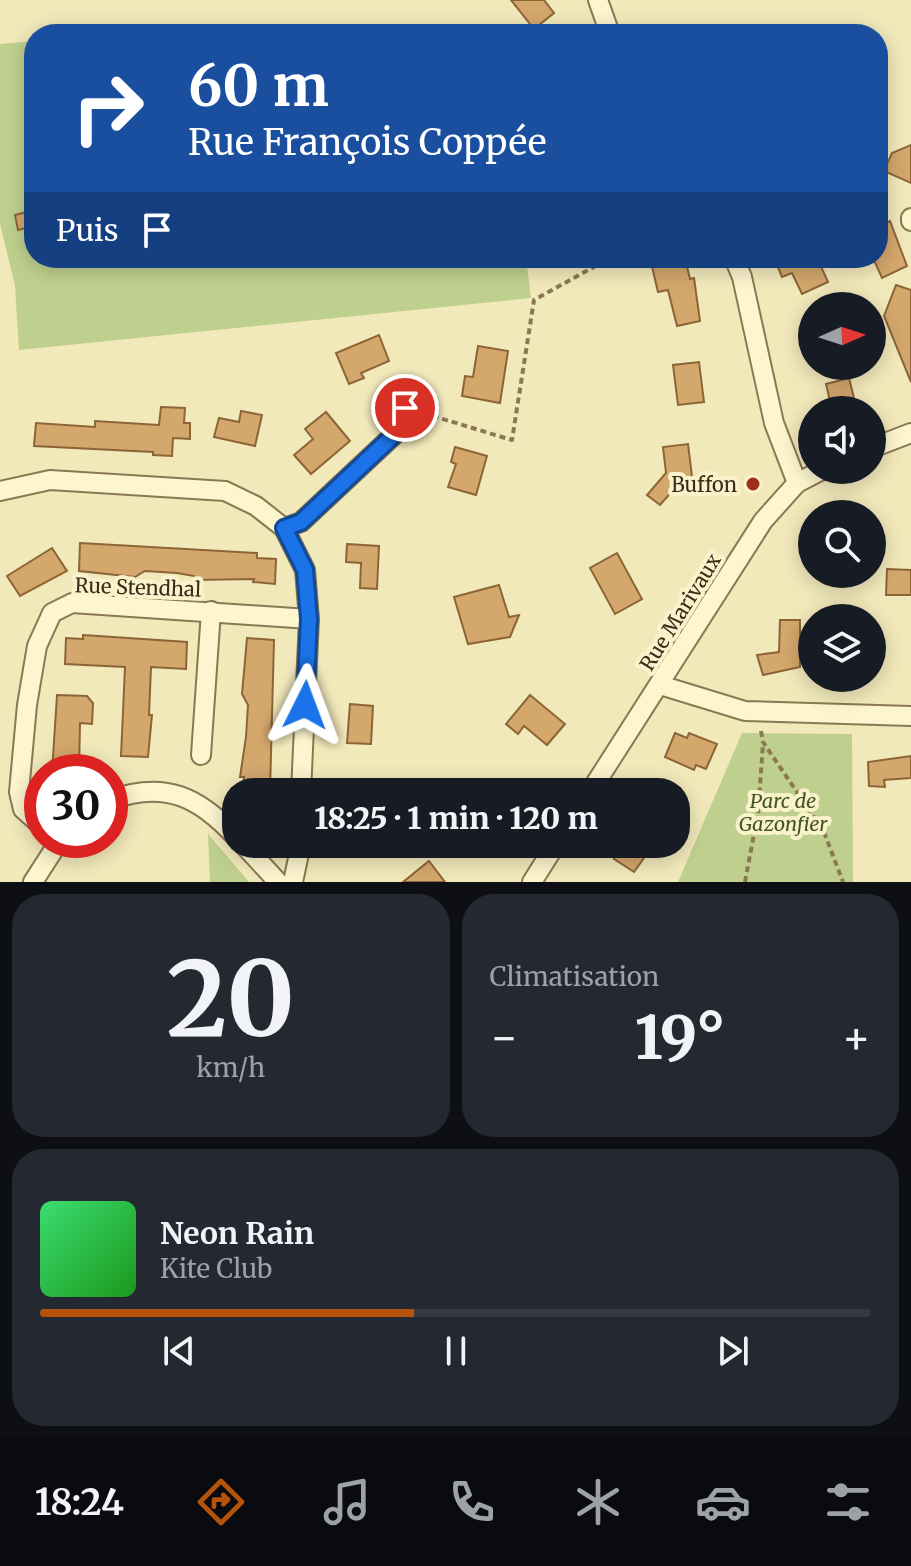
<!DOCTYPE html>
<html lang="fr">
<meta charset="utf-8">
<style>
body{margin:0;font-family:Merriweather,serif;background:#242831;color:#f1f3f6;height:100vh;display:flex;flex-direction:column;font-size:30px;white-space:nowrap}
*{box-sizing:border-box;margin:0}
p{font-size:26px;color:#9ea1a6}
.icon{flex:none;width:44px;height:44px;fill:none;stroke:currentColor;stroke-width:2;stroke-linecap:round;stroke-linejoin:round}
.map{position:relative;height:882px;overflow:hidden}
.details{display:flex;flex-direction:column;gap:12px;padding:12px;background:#0d0f14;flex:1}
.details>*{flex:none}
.banner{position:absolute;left:24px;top:24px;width:864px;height:244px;border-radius:32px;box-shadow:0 4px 20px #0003;background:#1a4fa0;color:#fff;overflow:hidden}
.needle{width:52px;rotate:87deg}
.buttons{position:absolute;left:798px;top:292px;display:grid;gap:16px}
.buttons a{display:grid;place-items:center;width:88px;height:88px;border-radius:50%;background:#171b24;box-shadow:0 4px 20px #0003;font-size:40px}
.speed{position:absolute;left:24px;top:754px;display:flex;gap:16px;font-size:40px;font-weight:700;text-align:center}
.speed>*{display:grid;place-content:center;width:104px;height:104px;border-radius:50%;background:#171b24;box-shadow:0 4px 20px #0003;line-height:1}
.speed .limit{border:12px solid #d22;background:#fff;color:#111}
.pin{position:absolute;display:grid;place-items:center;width:68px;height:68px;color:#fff;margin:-34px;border:4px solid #fff;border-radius:50%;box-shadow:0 2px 8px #0007}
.me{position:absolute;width:88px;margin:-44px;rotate:3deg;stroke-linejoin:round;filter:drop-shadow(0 0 6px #0008)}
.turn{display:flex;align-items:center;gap:28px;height:168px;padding:0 32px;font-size:36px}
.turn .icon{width:104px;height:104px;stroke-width:2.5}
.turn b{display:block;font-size:56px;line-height:68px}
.then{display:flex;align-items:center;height:76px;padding:0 32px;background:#0003;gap:16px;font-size:30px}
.big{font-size:60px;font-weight:800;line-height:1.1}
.details .widget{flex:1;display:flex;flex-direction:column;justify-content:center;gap:12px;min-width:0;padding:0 28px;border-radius:32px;background:#242831}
.details .dial{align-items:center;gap:0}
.dial b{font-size:104px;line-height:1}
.song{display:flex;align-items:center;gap:24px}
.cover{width:96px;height:96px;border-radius:12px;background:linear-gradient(135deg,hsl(140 70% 55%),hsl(120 70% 35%))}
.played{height:8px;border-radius:4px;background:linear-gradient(90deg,#b45309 45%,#363941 45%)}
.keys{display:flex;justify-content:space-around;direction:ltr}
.heat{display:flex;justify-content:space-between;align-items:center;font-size:44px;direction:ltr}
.details .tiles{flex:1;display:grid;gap:12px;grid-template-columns:1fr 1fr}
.widget:last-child{grid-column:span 2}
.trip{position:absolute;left:222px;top:778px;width:468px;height:80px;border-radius:32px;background:#171b24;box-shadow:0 4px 20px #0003;font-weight:800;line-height:80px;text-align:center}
.tabs{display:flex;height:128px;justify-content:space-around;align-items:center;background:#090b0e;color:#9ea1a6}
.tabs .icon{width:56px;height:56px}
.tabs .active{color:#b45309}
.tabs b{font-size:36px;color:#f1f3f6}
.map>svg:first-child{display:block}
</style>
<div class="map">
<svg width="911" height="882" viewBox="0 0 911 882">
<rect width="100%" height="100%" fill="#f2e9bb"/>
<g fill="#bfd08e">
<polygon points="217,25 218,34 115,34"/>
<polygon points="34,41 34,258 526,258 531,298 19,350 15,286 0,224 0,44"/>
<polygon points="742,733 852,734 853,882 678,882"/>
<polygon points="208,834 249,882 210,882"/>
</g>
<g fill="#d4a76c" stroke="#8c6537" stroke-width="2">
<polygon points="511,0 544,0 554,13 534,29"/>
<polygon points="911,145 911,183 884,171 892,153"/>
<polygon points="34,210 34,226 18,230 15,215"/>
<polygon points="890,221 907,266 882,278 873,258 878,258 878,227"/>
<polygon points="650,258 685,258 690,279 694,278 700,321 677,326 668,290 658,292"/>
<polygon points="774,258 823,258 818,260 828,282 802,294 792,273 782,277"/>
<polygon points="896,285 911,290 911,382 884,316"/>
<polygon points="379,335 389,361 361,373 364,378 349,384 336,353"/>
<polygon points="478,346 508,351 500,403 462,396 465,376 473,377"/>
<polygon points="699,362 704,402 678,405 673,365"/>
<polygon points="849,378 857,410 832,410 826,384"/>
<polygon points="161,407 185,408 184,423 190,423 190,439 173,438 172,456 153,455 153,452 34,446 36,423 95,427 95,421 159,425"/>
<polygon points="241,411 262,415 255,446 214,437 219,418 239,422"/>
<polygon points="326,412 350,441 311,474 294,455 313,439 305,429"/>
<polygon points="688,444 693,485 675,488 660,505 647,495 666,473 663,447"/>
<polygon points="455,447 487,456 476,495 448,487 456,464 451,462"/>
<polygon points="80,543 257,553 257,558 276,559 275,584 253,582 254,579 194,580 194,576 177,573 145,571 135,577 79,571"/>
<polygon points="347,544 379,546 377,589 360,588 361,563 346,562"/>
<polygon points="52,548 67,571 20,596 7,576"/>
<polygon points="617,553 642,599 615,614 590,568"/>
<polygon points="887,569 911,570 911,595 886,595"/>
<polygon points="499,585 509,617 519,615 510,637 468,644 454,597"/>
<polygon points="780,620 800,620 800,667 763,675 757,655 779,652"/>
<polygon points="83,635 187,642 186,669 151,667 149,715 152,715 148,757 121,756 125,667 65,664 66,638 83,639"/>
<polygon points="247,638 274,640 270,792 243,792 244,777 240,777 246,737 248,705 242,694"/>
<polygon points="57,695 87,696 93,703 92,724 80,723 79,772 52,772"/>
<polygon points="530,695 565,724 547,745 524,726 518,734 506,724"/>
<polygon points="350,704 373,706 371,744 347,743"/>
<polygon points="675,733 687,738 689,733 717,744 706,769 696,765 694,770 665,757"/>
<polygon points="911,756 911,778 884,780 885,787 869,786 868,762"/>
<polygon points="624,844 654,844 634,872 614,859"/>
<polygon points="429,861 445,882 403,882"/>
</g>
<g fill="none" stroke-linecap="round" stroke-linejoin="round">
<g stroke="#8a7853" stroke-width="22">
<g id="street">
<polyline points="598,0 610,34"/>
<polyline points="911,218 911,221"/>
<polyline points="734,258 742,277 774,423 797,483"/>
<polyline points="872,448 911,433"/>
<polyline points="0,491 50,480 225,491 256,506 284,528 305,570 309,619 301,792"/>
<polyline points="284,528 301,522 397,432 405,408"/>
<polyline points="660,685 745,711 911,716"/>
<polyline points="201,755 211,611"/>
<polyline points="590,792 763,521 797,483 822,470"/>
<path d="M110,800C165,780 199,797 236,837"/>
<polyline points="42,826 23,809 19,792 27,705 37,646 52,613 72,603 309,619"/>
<polyline points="243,844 278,882"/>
<polyline points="33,882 60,840"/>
<polyline points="293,882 301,844"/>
<polyline points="532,882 556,844"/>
</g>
</g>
<g stroke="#8a7853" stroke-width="4" stroke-dasharray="6 4" stroke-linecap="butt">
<polyline points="423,413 512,440 534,300 610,258"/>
<polyline points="761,731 763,742 824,832 843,882"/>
<polyline points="745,882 758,813 763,744"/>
</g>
<use href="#street" stroke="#fcf5ce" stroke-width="18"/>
</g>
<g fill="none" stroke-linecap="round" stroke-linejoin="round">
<g stroke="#114b97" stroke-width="20">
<polyline id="route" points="305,705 309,619 305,570 284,528 301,522 397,432 405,408"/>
</g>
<use href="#route" stroke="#1a73e8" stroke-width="14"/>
</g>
<circle fill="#9f2f1d" stroke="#f9f2cb" stroke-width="3" cx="753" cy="484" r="8"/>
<g text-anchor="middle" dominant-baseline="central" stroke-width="8" stroke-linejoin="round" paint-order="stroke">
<g font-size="20" fill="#382d1a" stroke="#f9f2cb" text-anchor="end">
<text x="737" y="484">Buffon</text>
</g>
<g font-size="20" fill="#382d1a" stroke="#f9f2cb">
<text transform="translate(138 587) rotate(2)">Rue Stendhal</text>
<text transform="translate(680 612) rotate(-58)">Rue Marivaux</text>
</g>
<g font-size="20" font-style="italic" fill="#40561e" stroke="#f9f2cb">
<text x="783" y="800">Parc de<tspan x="783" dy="23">Gazonfier</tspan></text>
</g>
</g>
</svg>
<div class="buttons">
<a><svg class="needle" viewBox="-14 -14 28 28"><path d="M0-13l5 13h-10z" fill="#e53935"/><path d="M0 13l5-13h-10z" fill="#9ea1a6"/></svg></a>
<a><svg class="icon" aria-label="sound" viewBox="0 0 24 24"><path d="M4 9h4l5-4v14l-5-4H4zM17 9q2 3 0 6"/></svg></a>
<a><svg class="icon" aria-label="search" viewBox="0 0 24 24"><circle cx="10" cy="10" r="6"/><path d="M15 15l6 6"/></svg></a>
<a><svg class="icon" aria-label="layers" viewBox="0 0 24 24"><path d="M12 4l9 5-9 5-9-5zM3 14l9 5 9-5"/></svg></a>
</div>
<div class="speed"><div class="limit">30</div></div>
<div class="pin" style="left:405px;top:408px;background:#d93025"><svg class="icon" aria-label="arrive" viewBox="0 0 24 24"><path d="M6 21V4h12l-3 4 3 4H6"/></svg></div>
<svg class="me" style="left:305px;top:705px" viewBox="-20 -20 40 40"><path d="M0-17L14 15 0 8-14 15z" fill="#1a73e8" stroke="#fff" stroke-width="4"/></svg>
<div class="trip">18:25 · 1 min · 120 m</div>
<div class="banner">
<div class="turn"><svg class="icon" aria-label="right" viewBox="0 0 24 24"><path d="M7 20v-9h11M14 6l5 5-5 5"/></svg><div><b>60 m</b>Rue François Coppée</div></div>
<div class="then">Puis<svg class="icon" aria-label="arrive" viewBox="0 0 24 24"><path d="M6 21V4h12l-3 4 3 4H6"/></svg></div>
</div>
</div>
<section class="details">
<div class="tiles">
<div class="widget dial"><b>20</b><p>km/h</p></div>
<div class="widget"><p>Climatisation</p>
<div class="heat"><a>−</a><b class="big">19°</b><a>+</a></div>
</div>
<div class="widget">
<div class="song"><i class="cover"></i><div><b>Neon Rain</b><p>Kite Club</p></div></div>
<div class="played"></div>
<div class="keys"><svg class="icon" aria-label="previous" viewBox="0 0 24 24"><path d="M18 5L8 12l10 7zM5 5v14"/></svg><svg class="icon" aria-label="pause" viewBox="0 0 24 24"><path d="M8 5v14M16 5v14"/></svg><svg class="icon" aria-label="next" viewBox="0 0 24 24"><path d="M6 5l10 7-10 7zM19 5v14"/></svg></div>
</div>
</div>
</section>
<nav class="tabs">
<b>18:24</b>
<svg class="icon active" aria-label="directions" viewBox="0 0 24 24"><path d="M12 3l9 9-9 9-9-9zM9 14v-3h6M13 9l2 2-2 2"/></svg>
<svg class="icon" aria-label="music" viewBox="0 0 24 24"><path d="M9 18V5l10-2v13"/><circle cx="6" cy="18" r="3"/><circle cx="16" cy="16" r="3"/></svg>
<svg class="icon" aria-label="phone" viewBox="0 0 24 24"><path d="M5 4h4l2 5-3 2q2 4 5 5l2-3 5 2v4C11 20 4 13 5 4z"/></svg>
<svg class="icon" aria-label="climate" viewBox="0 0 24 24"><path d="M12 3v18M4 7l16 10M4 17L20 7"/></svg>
<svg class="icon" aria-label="car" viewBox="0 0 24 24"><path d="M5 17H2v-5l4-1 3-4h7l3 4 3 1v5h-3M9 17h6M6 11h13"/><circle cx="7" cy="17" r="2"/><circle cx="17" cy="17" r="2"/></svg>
<svg class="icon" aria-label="filters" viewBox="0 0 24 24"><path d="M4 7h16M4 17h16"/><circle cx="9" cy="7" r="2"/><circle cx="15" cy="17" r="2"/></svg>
</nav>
